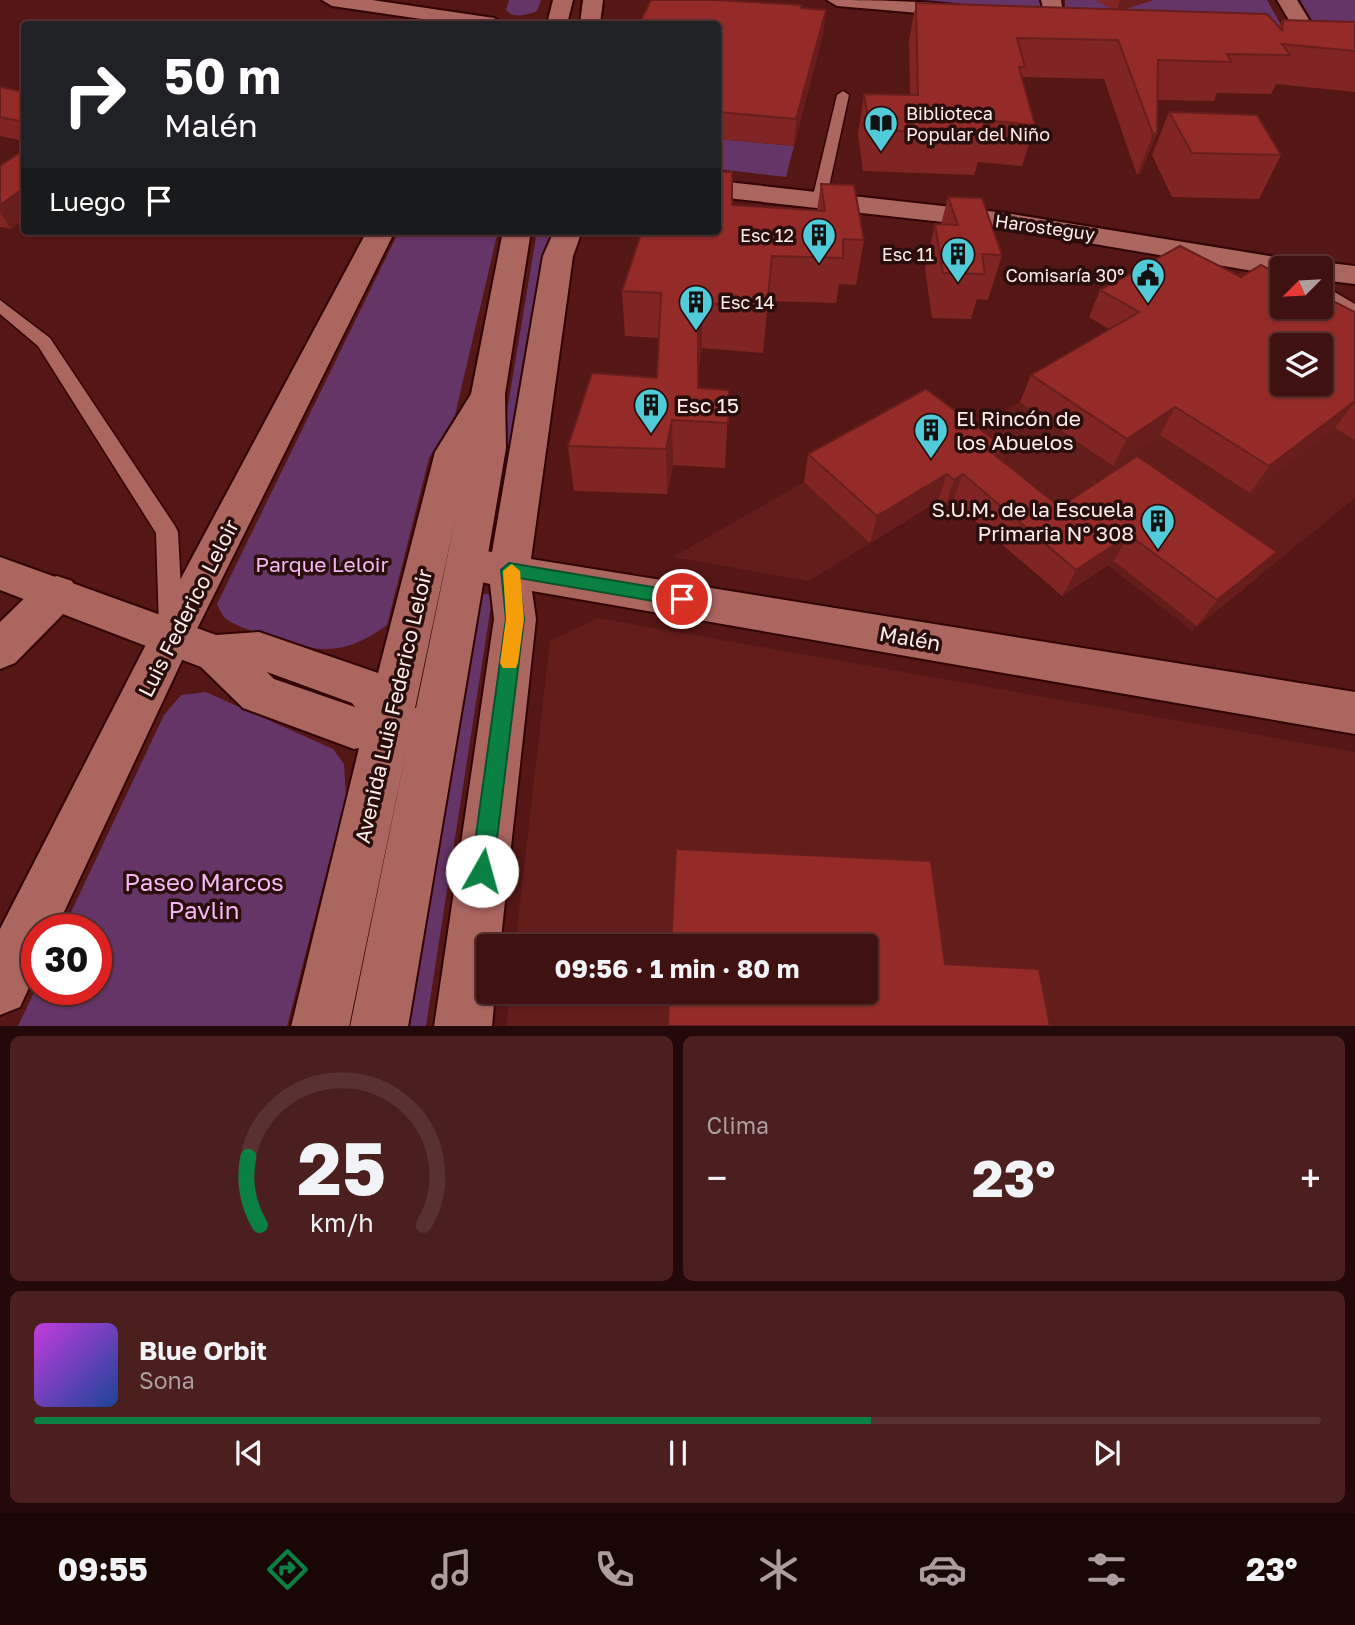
<!DOCTYPE html>
<html lang="es">
<meta charset="utf-8">
<style>
body{margin:0;font-family:"Golos Text",sans-serif;background:#4a1f1e;color:#f1f3f6;height:100vh;display:flex;flex-direction:column;font-size:26px;white-space:nowrap}
*{box-sizing:border-box;margin:0}
p{font-size:23px;color:#ad9d9f}
.icon{flex:none;width:38px;height:38px;fill:none;stroke:currentColor;stroke-width:2;stroke-linecap:round;stroke-linejoin:round}
.map{position:relative;height:1026px;overflow:hidden}
.drawer{display:flex;flex-direction:column;gap:10px;padding:10px;background:#230909;flex:1}
.drawer>*{flex:none}
.hud{position:absolute;left:21px;top:21px;width:700px;height:214px;border-radius:7px;box-shadow:0 2px 5px #0004,0 0 0 2px #583130;background:#202124;color:#fff;overflow:hidden}
.needle{width:46px;rotate:246deg}
.tools{position:absolute;left:1270px;top:256px;display:grid;gap:14px}
.tools a{display:grid;place-items:center;width:63px;height:63px;border-radius:7px;background:#3f1110;box-shadow:0 2px 5px #0004,0 0 0 2px #583130;font-size:35px}
.speed{position:absolute;left:21px;top:914px;display:flex;gap:14px;font-size:35px;font-weight:700;text-align:center}
.speed>*{display:grid;place-content:center;width:91px;height:91px;border-radius:50%;background:#3f1110;box-shadow:0 2px 5px #0004,0 0 0 2px #583130;line-height:1}
.speed .limit{border:10px solid #d22;background:#fff;color:#111}
.pin{position:absolute;display:grid;place-items:center;width:60px;height:60px;color:#fff;margin:-30px;border:4px solid #fff;border-radius:50%;box-shadow:0 2px 7px #0007}
.me{position:absolute;width:77px;margin:-38px;rotate:7deg;stroke-linejoin:round;filter:drop-shadow(0 0 5px #0008)}
.turn{display:flex;align-items:center;gap:24px;height:147px;padding:0 28px;font-size:32px}
.turn .icon{width:91px;height:91px;stroke-width:2.5}
.turn b{display:block;font-size:49px;line-height:60px}
.then{display:flex;align-items:center;height:66px;padding:0 28px;background:#0003;gap:14px;font-size:26px}
.big{font-size:52px;font-weight:700;line-height:1.1}
.drawer .tile{flex:1;display:flex;flex-direction:column;justify-content:center;gap:10px;min-width:0;padding:0 24px;border-radius:10px;background:#4a1f1e}
.drawer .dial{align-items:center;gap:0}
.dial svg{height:182px;overflow:visible;fill:none;stroke:#583130;stroke-width:7;stroke-linecap:round;text-anchor:middle}
.dial text{fill:#f1f3f6;stroke:none}
.song{display:flex;align-items:center;gap:21px}
.cover{width:84px;height:84px;border-radius:10px;background:linear-gradient(135deg,hsl(290 70% 55%),hsl(220 70% 35%))}
.played{height:7px;border-radius:4px;background:linear-gradient(90deg,#0b8043 65%,#583130 65%)}
.keys{display:flex;justify-content:space-around;direction:ltr}
.heat{display:flex;justify-content:space-between;align-items:center;font-size:38px;direction:ltr}
.drawer .tiles{flex:1;display:grid;gap:10px;grid-template-columns:1fr 1fr}
.tile:last-child{grid-column:span 2}
.trip{position:absolute;left:476px;top:934px;width:402px;height:70px;border-radius:7px;background:#3f1110;box-shadow:0 2px 5px #0004,0 0 0 2px #583130;font-weight:700;line-height:70px;text-align:center}
.menu{display:flex;height:112px;justify-content:space-around;align-items:center;background:#190706;color:#ad9d9f}
.menu .icon{width:49px;height:49px}
.menu .current{color:#0b8043}
.menu b{font-size:32px;color:#f1f3f6}
.map>svg:first-child{display:block}
</style>
<div class="map">
<svg width="1355" height="1027" viewBox="0 0 1355 1027">
<rect width="100%" height="100%" fill="#541715"/>
<g fill="#631d1b" fill-rule="evenodd">
<path d="M1245,270L1283,290V306L1355,328V498L1192,631L951,442ZM1283,345H1321V383H1283Z"/>
<polygon points="867,446 935,503 809,581 673,557"/>
<polygon points="598,618 1355,752 1355,1026 506,1027 510,992 866,992 866,947 515,947 550,641"/>
</g>
<g fill="#643566">
<path d="M509,0H541L537,11C527,15 514,19 506,10Z"/>
<polygon points="864,0 1039,0 1041,9 1024,14"/>
<polygon points="1065,0 1267,0 1281,25 1278,28 1071,12 1065,8"/>
<polygon points="1300,0 1355,0 1355,38 1315,25"/>
<polygon points="718,139 794,146 786,177 718,169"/>
<path d="M399,231H498L455,415L429,458L387,625C368,639 347,650 323,649C307,649 236,629 225,618C222,615 219,608 217,604Z"/>
<polygon points="537,231 558,231 495,543 488,545 485,543"/>
<polygon points="481,594 488,594 492,599 426,1026 402,1027 476,598"/>
<polygon points="206,692 333,749 344,764 346,796 287,1026 18,1026 37,986 37,989 96,989 96,929 63,929 164,715 181,695"/>
</g>
<g fill="none" stroke-linecap="round" stroke-linejoin="round">
<g stroke="#310405" stroke-width="3">
<g id="lane">
<polygon points="843,91 849,95 826,200 819,204 812,200 837,95"/>
<polygon points="1321,284 1355,304 1355,316 1321,296"/>
<polygon points="0,300 50,338 175,526 178,532 183,627 179,634 171,637 163,634 159,627 156,533 38,346 0,314"/>
</g>
</g>
<g stroke="#310405" stroke-width="4">
<g id="street">
<polygon points="322,0 372,0 494,18 504,24 456,24 332,6"/>
<polygon points="583,0 603,0 600,24 580,24"/>
<polygon points="1041,0 1061,0 1064,19 1061,23 1047,23"/>
<polygon points="1277,0 1297,0 1320,38 1316,42 1302,42"/>
<polygon points="718,181 1006,213 1288,259 1298,262 1303,268 1283,268 1283,276 1006,229 718,197"/>
<polygon points="367,231 395,231 192,639 56,929 37,929 37,970 20,1007 0,1015 0,929 157,623"/>
<polygon points="554,231 582,231 573,256 531,559 1355,692 1355,734 532,591 536,619 500,947 488,947 488,992 495,992 492,1027 434,1027 494,619 490,584 452,575 446,564 452,553 466,548 492,552 543,256"/>
<polygon points="1321,262 1355,266 1355,284 1321,280 1321,268 1308,268"/>
<polygon points="57,576 72,581 78,593 72,605 15,663 0,669 0,622 42,581"/>
</g>
</g>
<g stroke="#310405" stroke-width="4">
<g id="secondary">
<polygon points="553,0 573,0 567,24 547,24"/>
<path d="M827,0C850,0 965,0 976,11L966,17L837,6Z"/>
<path d="M503,231H531L505,394L506,448L408,1027H350L407,747L349,1027H291L359,748L354,749L243,708L201,667L0,590V557L216,635L259,632L378,673L435,452L471,394ZM456,515L416,708H415ZM267,672L352,703L355,707L274,679Z"/>
</g>
</g>
<use href="#lane" fill="#ac6660" fill-rule="evenodd"/>
<use href="#street" fill="#ac6660" fill-rule="evenodd"/>
<use href="#secondary" fill="#ac6660" fill-rule="evenodd"/>
</g>
<g fill="#802523">
<polygon points="1096,0 1154,0 1124,9 1279,27 1283,20 1355,22 1355,92 1276,84 1271,94 1217,93 1214,101 1157,100 1157,133 1140,174 1137,175 1104,79 1022,77 1035,125 1022,166 978,162 974,175 863,171 858,134 864,94 910,95 909,40 916,3 1111,9"/>
<polygon points="801,8 823,34 794,146 718,139 718,24 639,24"/>
<polygon points="0,87 24,92 24,141 0,136"/>
<polygon points="1169,112 1281,155 1259,199 1172,197 1152,155"/>
<polygon points="0,166 11,229 0,227"/>
<polygon points="821,184 864,240 856,285 839,284 836,303 768,301 763,353 702,348 698,372 698,388 729,390 725,468 673,465 667,494 574,491 568,446 657,378 659,338 625,336 622,291 732,205 817,210"/>
<polygon points="948,197 1002,255 988,300 977,299 971,319 932,318 925,269 935,224 941,224"/>
<polygon points="1241,277 1355,312 1355,440 1335,428 1250,493 1160,435 1113,466 1020,402 1031,375 1109,329 1089,317 1100,290"/>
<polygon points="808,454 1001,460 1060,507 1256,579 1197,626 1114,561 1062,596 953,502 945,507 938,501 870,543 804,482"/>
</g>
<g fill="#681e1d">
<polygon points="1120,0 1154,0 1116,12"/>
<polygon points="826,10 823,34 794,146 796,119"/>
<polygon points="1157,133 1140,174 1137,175 1153,134"/>
<polygon points="24,188 24,219 11,229 0,211 0,205"/>
<polygon points="703,303 702,348 697,379 698,334"/>
<polygon points="1355,401 1335,428 1250,493 1269,466"/>
<polygon points="1175,407 1160,435 1113,466 1127,439"/>
<polygon points="672,420 673,465 667,494 666,449"/>
<polygon points="1005,448 995,476 995,455"/>
<polygon points="947,474 938,501 870,543 877,516"/>
<polygon points="963,474 953,502 945,507 954,480"/>
<polygon points="1129,535 1114,561 1062,596 1076,570"/>
<polygon points="1277,552 1256,579 1197,626 1217,600"/>
</g>
<g fill="#952b29" stroke="#681e1d" stroke-width="2" fill-rule="evenodd">
<polygon points="651,0 715,0 801,5 801,8 826,10 796,119 718,112 718,24 632,24 633,23 639,24"/>
<polygon points="916,3 1267,14 1282,30 1283,20 1355,22 1355,51 1282,44 1290,55 1227,54 1231,62 1158,60 1157,133 1153,134 1118,40 1017,38 1025,67 1019,67 1035,125 983,120 985,134 870,130 864,94 918,95"/>
<polygon points="0,87 24,92 24,122 0,117"/>
<polygon points="1169,112 1257,115 1281,155 1192,153"/>
<polygon points="24,150 24,188 0,205 0,166"/>
<polygon points="718,172 732,172 732,205 825,211 821,184 854,185 864,240 843,239 843,258 772,256 767,307 703,303 698,334 698,388 729,390 728,423 672,420 666,449 568,446 592,373 657,378 661,293 622,291 642,231 718,231"/>
<polygon points="948,197 982,198 1002,255 982,254 985,274 943,273 935,224 958,225"/>
<path d="M1180,246L1241,277L1261,265L1283,276V306H1321V295L1355,312V401L1269,466L1175,407L1127,439L1031,375L1139,312L1100,290ZM1283,345H1321V383H1283Z"/>
<polygon points="926,389 1005,448 995,455 1060,507 1137,456 1277,552 1217,600 1129,535 1076,570 963,474 954,480 947,474 877,516 808,454"/>
<polygon points="676,849 931,861 945,964 1039,969 1050,1026 668,1026 669,992 866,992 866,947 671,947"/>
</g>
<polygon fill="#0b8043" stroke="#07532c" stroke-width="2" points="509,563 682,592 690,599 682,606 519,578 524,619 493,871 489,878 482,881 474,878 471,871 506,619 501,570"/>
<polygon fill="#f59e0b" points="512,564 520,571 524,619 518,663 516,668 503,668 500,663 506,619 503,571"/>
<defs>
<g id="library-pin" transform="scale(1.75)"><path d="M0 17L-7.5 6A9.5 9.5 0 1 1 7.5 6Z" fill="#52cbd9" stroke="#290e0c"/><path d="M-6-4Q-3-5.5-.7-3.5V5Q-3 3-6 4ZM6-4Q3-5.5 .7-3.5V5Q3 3 6 4Z" fill="#111"/></g>
<g id="building-pin" transform="scale(1.75)"><path d="M0 17L-7.5 6A9.5 9.5 0 1 1 7.5 6Z" fill="#52cbd9" stroke="#290e0c"/><path d="M-4-6H4V6H1V3H-1V6H-4ZM-2.5-4.3h1.7v1.8h-1.7ZM.8-4.3h1.7v1.8H.8ZM-2.5-1h1.7V.8h-1.7ZM.8-1h1.7V.8H.8Z" fill="#111"/></g>
<g id="civic-pin" transform="scale(1.75)"><path d="M0 17L-7.5 6A9.5 9.5 0 1 1 7.5 6Z" fill="#52cbd9" stroke="#290e0c"/><path d="M-.6-6.5H3V-4.5H.6V-3L4-1V1h2V6H-6V1h2V-1L-.6-3ZM-1.2 2.5V6h2.4V2.5Z" fill="#111"/></g>
</defs>
<g fill-rule="evenodd">
<use href="#library-pin" x="881" y="123"/>
<use href="#building-pin" x="819" y="235"/>
<use href="#building-pin" x="958" y="254"/>
<use href="#civic-pin" x="1148" y="275"/>
<use href="#building-pin" x="696" y="302"/>
<use href="#building-pin" x="651" y="405"/>
<use href="#building-pin" x="931" y="430"/>
<use href="#building-pin" x="1158" y="521"/>
</g>
<g text-anchor="middle" dominant-baseline="central" stroke-width="7" stroke-linejoin="round" paint-order="stroke">
<g font-size="18" fill="#ffeeec" stroke="#290e0c" text-anchor="end">
<text x="906" y="113" text-anchor="start">Biblioteca<tspan x="906" dy="21">Popular del Niño</tspan></text>
<text x="794" y="235">Esc 12</text>
<text x="934" y="254">Esc 11</text>
<text x="1124" y="275">Comisaría 30º</text>
<text x="720" y="302" text-anchor="start">Esc 14</text>
</g>
<g font-size="18" fill="#ffeeec" stroke="#290e0c">
<text transform="translate(1045 227) rotate(8)">Harosteguy</text>
</g>
<g font-size="21" fill="#ffeeec" stroke="#290e0c" text-anchor="start">
<text x="676" y="405">Esc 15</text>
<text x="956" y="418">El Rincón de<tspan x="956" dy="24">los Abuelos</tspan></text>
<text x="1134" y="509" text-anchor="end">S.U.M. de la Escuela<tspan x="1134" dy="24">Primaria N° 308</tspan></text>
</g>
<g font-size="21" fill="#f3b8f4" stroke="#290e0c">
<text x="322" y="564">Parque Leloir</text>
</g>
<g font-size="21" fill="#ffeeec" stroke="#290e0c">
<text transform="translate(188 608) rotate(-63)">Luis Federico Leloir</text>
<text transform="translate(910 638) rotate(10)">Malén</text>
<text transform="translate(393 706) rotate(-77)">Avenida Luis Federico Leloir</text>
</g>
<g font-size="24" fill="#f3b8f4" stroke="#290e0c">
<text x="204" y="881">Paseo Marcos<tspan x="204" dy="28">Pavlin</tspan></text>
</g>
</g>
</svg>
<div class="tools">
<a><svg class="needle" viewBox="-14 -14 28 28"><path d="M0-13l5 13h-10z" fill="#e53935"/><path d="M0 13l5-13h-10z" fill="#ad9d9f"/></svg></a>
<a><svg class="icon" aria-label="layers" viewBox="0 0 24 24"><path d="M12 4l9 5-9 5-9-5zM3 14l9 5 9-5"/></svg></a>
</div>
<div class="speed"><div class="limit">30</div></div>
<div class="pin" style="left:682px;top:599px;background:#d93025"><svg class="icon" aria-label="arrive" viewBox="0 0 24 24"><path d="M6 21V4h12l-3 4 3 4H6"/></svg></div>
<svg class="me" style="left:482px;top:871px" viewBox="-20 -20 40 40"><circle r="19" fill="#fff"/><path d="M0-13L10 11 0 6-10 11z" fill="#0b8043"/></svg>
<div class="trip">09:56 · 1 min · 80 m</div>
<div class="hud">
<div class="turn"><svg class="icon" aria-label="right" viewBox="0 0 24 24"><path d="M7 20v-9h11M14 6l5 5-5 5"/></svg><div><b>50 m</b>Malén</div></div>
<div class="then">Luego<svg class="icon" aria-label="arrive" viewBox="0 0 24 24"><path d="M6 21V4h12l-3 4 3 4H6"/></svg></div>
</div>
</div>
<section class="drawer">
<div class="tiles">
<div class="tile dial"><svg viewBox="0 0 100 80">
<path d="M14 69A42 42 0 1 1 86 69"/>
<path d="M14 69A42 42 0 0 1 9 39" stroke="#0b8043"/>
<text x="50" y="56" font-size="32" font-weight="700">25</text>
<text x="50" y="72" font-size="11">km/h</text>
</svg></div>
<div class="tile"><p>Clima</p>
<div class="heat"><a>−</a><b class="big">23°</b><a>+</a></div>
</div>
<div class="tile">
<div class="song"><i class="cover"></i><div><b>Blue Orbit</b><p>Sona</p></div></div>
<div class="played"></div>
<div class="keys"><svg class="icon" aria-label="previous" viewBox="0 0 24 24"><path d="M18 5L8 12l10 7zM5 5v14"/></svg><svg class="icon" aria-label="pause" viewBox="0 0 24 24"><path d="M8 5v14M16 5v14"/></svg><svg class="icon" aria-label="next" viewBox="0 0 24 24"><path d="M6 5l10 7-10 7zM19 5v14"/></svg></div>
</div>
</div>
</section>
<nav class="menu">
<b>09:55</b>
<svg class="icon current" aria-label="directions" viewBox="0 0 24 24"><path d="M12 3l9 9-9 9-9-9zM9 14v-3h6M13 9l2 2-2 2"/></svg>
<svg class="icon" aria-label="music" viewBox="0 0 24 24"><path d="M9 18V5l10-2v13"/><circle cx="6" cy="18" r="3"/><circle cx="16" cy="16" r="3"/></svg>
<svg class="icon" aria-label="phone" viewBox="0 0 24 24"><path d="M5 4h4l2 5-3 2q2 4 5 5l2-3 5 2v4C11 20 4 13 5 4z"/></svg>
<svg class="icon" aria-label="climate" viewBox="0 0 24 24"><path d="M12 3v18M4 7l16 10M4 17L20 7"/></svg>
<svg class="icon" aria-label="car" viewBox="0 0 24 24"><path d="M5 17H2v-5l4-1 3-4h7l3 4 3 1v5h-3M9 17h6M6 11h13"/><circle cx="7" cy="17" r="2"/><circle cx="17" cy="17" r="2"/></svg>
<svg class="icon" aria-label="filters" viewBox="0 0 24 24"><path d="M4 7h16M4 17h16"/><circle cx="9" cy="7" r="2"/><circle cx="15" cy="17" r="2"/></svg>
<b>23°</b>
</nav>
